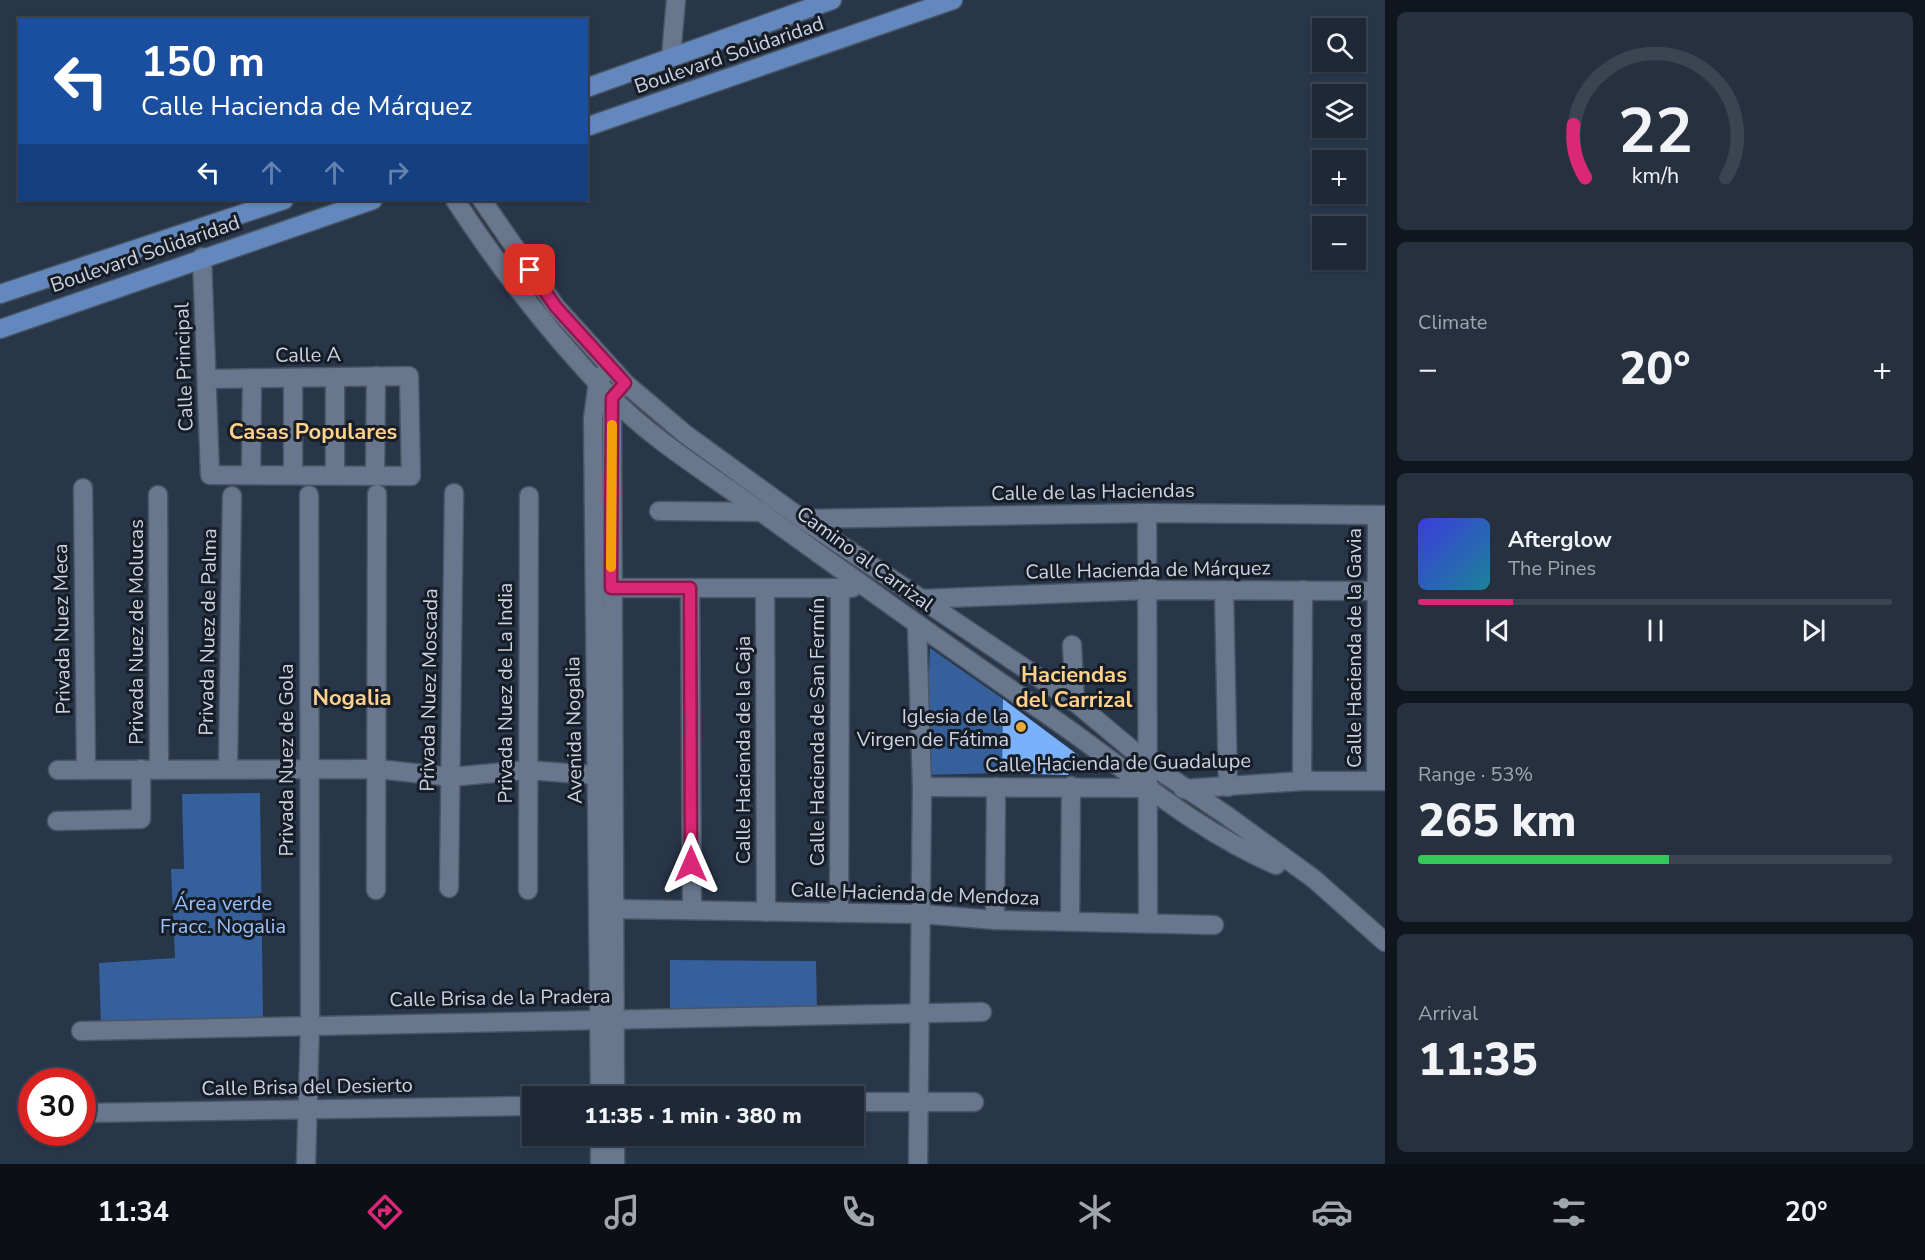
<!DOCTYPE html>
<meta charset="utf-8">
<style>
body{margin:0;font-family:"Nunito Sans",sans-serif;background:#26303f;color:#f1f3f6;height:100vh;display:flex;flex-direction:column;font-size:22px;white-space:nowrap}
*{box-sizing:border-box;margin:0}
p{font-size:20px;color:#a1a6ad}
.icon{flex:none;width:33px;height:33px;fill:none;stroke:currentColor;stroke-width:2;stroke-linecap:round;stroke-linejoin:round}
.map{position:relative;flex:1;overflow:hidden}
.sheet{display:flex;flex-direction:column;gap:12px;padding:12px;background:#10161e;width:540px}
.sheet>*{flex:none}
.guide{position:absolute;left:18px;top:18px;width:570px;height:183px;border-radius:0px;box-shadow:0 2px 4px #0004,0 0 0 2px #3c4452;background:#1a4fa0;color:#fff;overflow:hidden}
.buttons{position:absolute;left:1312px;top:18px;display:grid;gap:12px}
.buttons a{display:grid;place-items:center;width:54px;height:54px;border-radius:0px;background:#1e2837;box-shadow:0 2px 4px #0004,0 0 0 2px #3c4452;font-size:30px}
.speed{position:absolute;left:18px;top:1068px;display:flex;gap:12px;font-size:30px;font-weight:700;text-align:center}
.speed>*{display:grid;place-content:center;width:78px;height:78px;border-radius:50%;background:#1e2837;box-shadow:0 2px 4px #0004,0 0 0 2px #3c4452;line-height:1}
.speed .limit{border:9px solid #d22;background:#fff;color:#111}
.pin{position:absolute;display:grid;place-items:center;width:51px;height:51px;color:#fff;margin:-26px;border-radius:12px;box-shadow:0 3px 9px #0006}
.me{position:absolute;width:66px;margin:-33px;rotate:0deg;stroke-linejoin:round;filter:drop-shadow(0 0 4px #0008)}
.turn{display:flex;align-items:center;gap:21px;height:126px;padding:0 24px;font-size:27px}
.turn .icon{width:78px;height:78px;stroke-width:2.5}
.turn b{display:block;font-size:42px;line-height:51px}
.lanes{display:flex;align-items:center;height:57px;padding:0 24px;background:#0003;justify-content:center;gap:30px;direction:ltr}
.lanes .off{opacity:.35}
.big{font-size:45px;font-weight:800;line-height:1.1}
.sheet .card{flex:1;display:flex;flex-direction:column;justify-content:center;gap:9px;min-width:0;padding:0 21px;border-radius:9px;background:#26303f}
.sheet .dial{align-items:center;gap:0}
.dial svg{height:156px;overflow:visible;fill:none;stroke:#3c4452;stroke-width:7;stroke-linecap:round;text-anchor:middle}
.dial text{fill:#f1f3f6;stroke:none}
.song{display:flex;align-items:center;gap:18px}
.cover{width:72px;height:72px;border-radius:9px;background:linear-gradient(135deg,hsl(240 70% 55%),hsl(190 70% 35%))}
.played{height:6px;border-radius:3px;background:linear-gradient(90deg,#db2777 20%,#3c4452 20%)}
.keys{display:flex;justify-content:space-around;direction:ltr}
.heat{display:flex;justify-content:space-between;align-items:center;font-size:33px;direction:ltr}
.charge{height:9px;border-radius:4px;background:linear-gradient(90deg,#34c759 53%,#3c4452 0)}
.trip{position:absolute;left:522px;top:1086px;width:342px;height:60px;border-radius:0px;background:#1e2837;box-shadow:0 2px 4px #0004,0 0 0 2px #3c4452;font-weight:800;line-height:60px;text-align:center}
.tab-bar{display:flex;height:96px;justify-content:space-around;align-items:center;background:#0c1016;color:#a1a6ad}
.tab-bar .icon{width:42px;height:42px}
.tab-bar .current{color:#db2777}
.tab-bar b{font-size:27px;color:#f1f3f6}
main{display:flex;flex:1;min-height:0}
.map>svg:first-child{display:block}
</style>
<main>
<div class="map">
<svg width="1385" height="1164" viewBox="0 0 1385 1164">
<rect width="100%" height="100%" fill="#283649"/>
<g fill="#36609c">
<polygon points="930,648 1003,699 1002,773 925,775"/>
<polygon points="260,793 263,1019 101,1026 99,963 175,958 171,869 184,869 182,794"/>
<polygon points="670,960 816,961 817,1011 670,1015"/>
</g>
<polygon fill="#7bb0fb" points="1003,699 1078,755 1068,775 1002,773"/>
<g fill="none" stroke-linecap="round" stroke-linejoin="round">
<g stroke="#495464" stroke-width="21">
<g id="minor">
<polyline points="671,56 676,0"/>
<path d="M455,200C500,269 553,337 611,397C656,443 713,476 764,514C858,582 952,650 1048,715C1123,766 1192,829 1276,865"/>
<polyline points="482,200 556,307 625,383 685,434 802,519 1075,702 1148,763 1226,815 1314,879 1385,942"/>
<polyline points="202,257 210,475 411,476 409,376 208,379"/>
<polyline points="251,474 252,378"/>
<polyline points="293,475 293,378"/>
<polyline points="335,475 335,377"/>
<polyline points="375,476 376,376"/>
<polyline points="83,488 86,770"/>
<polyline points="158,495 159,769"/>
<polyline points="659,511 762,512"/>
<polyline points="1147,513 1148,922"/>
<polyline points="802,519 1147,513 1385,515"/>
<polyline points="611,588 852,588"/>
<polyline points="690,588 692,910"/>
<polyline points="765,588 766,912"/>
<polyline points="1224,590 1228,787"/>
<polyline points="920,599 1148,590 1377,591"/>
<polyline points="917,625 922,787 918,1164"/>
<polyline points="1072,645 1075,702"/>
<polyline points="228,768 232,496"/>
<polyline points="58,770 378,769 451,777 527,770 608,776"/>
<polyline points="1302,781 1303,590"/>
<polyline points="1376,781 1377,515"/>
<polyline points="922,787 1150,788"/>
<polyline points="1183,789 1302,781 1385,781"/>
<polyline points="57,821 141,819 141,769"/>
<polyline points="449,888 454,493"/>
<polyline points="376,890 377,494"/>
<polyline points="528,890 529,496"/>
<polyline points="615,909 921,914 995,920 1214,925"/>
<polyline points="839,913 840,588"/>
<polyline points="995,920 996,787"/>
<polyline points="1070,921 1071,786"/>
<polyline points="81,1031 982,1012"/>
<polyline points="600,1096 593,418 598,382 603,375"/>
<polyline points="615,1096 612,418 612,398 617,392"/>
<polyline points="854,1102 974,1102"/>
<polyline points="82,1113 532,1106"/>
<polyline points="306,1164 310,1024 309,495"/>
<polyline points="600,1164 600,1136"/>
<polyline points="615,1164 615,1136"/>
</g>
</g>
<g stroke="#495464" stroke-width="21">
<g id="highway">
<polyline points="586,88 832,0"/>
<polyline points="586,127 953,0"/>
<polyline points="0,294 284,200"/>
<polyline points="0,329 373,200"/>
</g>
</g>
<use href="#minor" stroke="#68778d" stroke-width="18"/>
<use href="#highway" stroke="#6388bd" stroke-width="18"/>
</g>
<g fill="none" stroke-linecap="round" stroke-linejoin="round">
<g stroke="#8e194d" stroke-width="15">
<polyline id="route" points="530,270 556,307 625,383 612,398 611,588 690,588 691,864"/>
</g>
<use href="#route" stroke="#db2777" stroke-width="10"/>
<polyline stroke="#f59e0b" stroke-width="10" points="611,567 612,425"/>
</g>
<circle fill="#eaaa39" stroke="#171d26" stroke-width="2" cx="1021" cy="727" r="6"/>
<g text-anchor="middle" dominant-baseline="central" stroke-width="6" stroke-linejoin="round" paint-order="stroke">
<g font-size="20" fill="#ccd4e1" stroke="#171d26">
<text transform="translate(729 55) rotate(-19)">Boulevard Solidaridad</text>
<text transform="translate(145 254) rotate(-19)">Boulevard Solidaridad</text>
<text transform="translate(308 355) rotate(-1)">Calle A</text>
<text transform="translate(184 367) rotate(-92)">Calle Principal</text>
<text transform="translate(1093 492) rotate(-1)">Calle de las Haciendas</text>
<text transform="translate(865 559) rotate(36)">Camino al Carrizal</text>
<text transform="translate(1148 570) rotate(-1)">Calle Hacienda de Márquez</text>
<text transform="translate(62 629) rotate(-91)">Privada Nuez Meca</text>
<text transform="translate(136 632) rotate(-90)">Privada Nuez de Molucas</text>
<text transform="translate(208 632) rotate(-89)">Privada Nuez de Palma</text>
<text transform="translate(1354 648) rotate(-90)">Calle Hacienda de la Gavia</text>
<text transform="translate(429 690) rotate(-89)">Privada Nuez Moscada</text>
<text transform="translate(505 693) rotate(-90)">Privada Nuez de La India</text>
<text transform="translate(574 730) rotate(-91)">Avenida Nogalia</text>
<text transform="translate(817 732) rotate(-90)">Calle Hacienda de San Fermín</text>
<text transform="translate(743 750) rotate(-90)">Calle Hacienda de la Caja</text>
<text transform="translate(286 760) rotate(-90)">Privada Nuez de Gola</text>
<text transform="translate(1118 763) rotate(-1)">Calle Hacienda de Guadalupe</text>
<text transform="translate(915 894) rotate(2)">Calle Hacienda de Mendoza</text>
<text transform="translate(500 998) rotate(-1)">Calle Brisa de la Pradera</text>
<text transform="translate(307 1087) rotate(-1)">Calle Brisa del Desierto</text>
</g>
<g font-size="20" fill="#ccd4e1" stroke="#171d26" text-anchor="end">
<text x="1009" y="716">Iglesia de la<tspan x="1009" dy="23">Virgen de Fátima</tspan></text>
</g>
<g font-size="20" fill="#9ac2fb" stroke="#171d26">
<text x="223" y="903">Área verde<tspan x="223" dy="23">Fracc. Nogalia</tspan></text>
</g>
<g font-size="22" font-weight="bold" fill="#fed18c" stroke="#171d26">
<text x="313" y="432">Casas Populares</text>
<text x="1074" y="675">Haciendas<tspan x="1074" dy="25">del Carrizal</tspan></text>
<text x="352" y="698">Nogalia</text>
</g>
</g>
</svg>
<div class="buttons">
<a><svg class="icon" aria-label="search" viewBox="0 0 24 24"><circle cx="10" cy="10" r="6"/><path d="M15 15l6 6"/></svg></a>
<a><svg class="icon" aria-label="layers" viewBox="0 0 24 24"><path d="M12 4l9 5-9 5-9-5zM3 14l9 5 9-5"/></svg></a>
<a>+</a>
<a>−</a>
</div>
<div class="speed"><div class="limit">30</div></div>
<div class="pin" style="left:530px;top:270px;background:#d93025"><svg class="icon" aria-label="arrive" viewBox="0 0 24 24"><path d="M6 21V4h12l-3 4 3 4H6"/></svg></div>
<svg class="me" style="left:691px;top:864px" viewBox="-20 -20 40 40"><path d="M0-17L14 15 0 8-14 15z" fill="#db2777" stroke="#fff" stroke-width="4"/></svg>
<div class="trip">11:35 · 1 min · 380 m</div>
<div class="guide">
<div class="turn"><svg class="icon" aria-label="left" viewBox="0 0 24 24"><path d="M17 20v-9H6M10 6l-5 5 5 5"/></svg><div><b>150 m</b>Calle Hacienda de Márquez</div></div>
<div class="lanes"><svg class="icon" aria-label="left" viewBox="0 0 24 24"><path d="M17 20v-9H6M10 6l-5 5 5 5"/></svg><svg class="icon off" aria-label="ahead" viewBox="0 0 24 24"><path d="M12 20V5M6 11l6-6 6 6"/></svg><svg class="icon off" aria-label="ahead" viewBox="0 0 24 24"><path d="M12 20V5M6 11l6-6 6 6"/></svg><svg class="icon off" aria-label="right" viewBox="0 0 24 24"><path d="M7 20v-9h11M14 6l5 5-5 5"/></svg></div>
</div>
</div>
<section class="sheet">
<div class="card dial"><svg viewBox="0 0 100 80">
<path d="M14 69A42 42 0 1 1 86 69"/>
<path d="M14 69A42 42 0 0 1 8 42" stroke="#db2777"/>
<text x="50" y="56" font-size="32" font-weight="700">22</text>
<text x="50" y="72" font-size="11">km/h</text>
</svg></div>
<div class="card"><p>Climate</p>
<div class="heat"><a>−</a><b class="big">20°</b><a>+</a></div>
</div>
<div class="card">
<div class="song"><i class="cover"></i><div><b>Afterglow</b><p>The Pines</p></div></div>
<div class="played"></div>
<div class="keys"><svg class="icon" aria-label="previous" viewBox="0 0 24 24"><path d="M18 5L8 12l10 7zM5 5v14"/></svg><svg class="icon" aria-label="pause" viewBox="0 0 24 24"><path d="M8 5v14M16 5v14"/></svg><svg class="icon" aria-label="next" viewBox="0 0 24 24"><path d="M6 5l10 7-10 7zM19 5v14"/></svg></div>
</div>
<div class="card"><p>Range · 53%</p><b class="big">265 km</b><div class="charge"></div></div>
<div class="card"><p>Arrival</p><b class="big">11:35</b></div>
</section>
</main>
<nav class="tab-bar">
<b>11:34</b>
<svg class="icon current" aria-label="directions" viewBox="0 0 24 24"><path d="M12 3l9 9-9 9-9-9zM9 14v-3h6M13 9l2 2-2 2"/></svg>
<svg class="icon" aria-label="music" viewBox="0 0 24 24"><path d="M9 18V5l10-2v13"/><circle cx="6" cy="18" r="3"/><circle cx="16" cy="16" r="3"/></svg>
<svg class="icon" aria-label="phone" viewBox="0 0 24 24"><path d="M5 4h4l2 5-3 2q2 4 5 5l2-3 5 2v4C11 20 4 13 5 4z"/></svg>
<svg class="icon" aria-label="climate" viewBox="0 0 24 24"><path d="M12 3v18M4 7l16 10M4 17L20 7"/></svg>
<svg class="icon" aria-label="car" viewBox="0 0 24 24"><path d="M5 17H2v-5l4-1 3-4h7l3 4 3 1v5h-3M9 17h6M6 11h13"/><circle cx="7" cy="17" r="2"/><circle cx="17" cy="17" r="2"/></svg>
<svg class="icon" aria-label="filters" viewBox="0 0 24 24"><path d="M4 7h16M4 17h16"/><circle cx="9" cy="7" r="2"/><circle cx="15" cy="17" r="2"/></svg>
<b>20°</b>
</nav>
